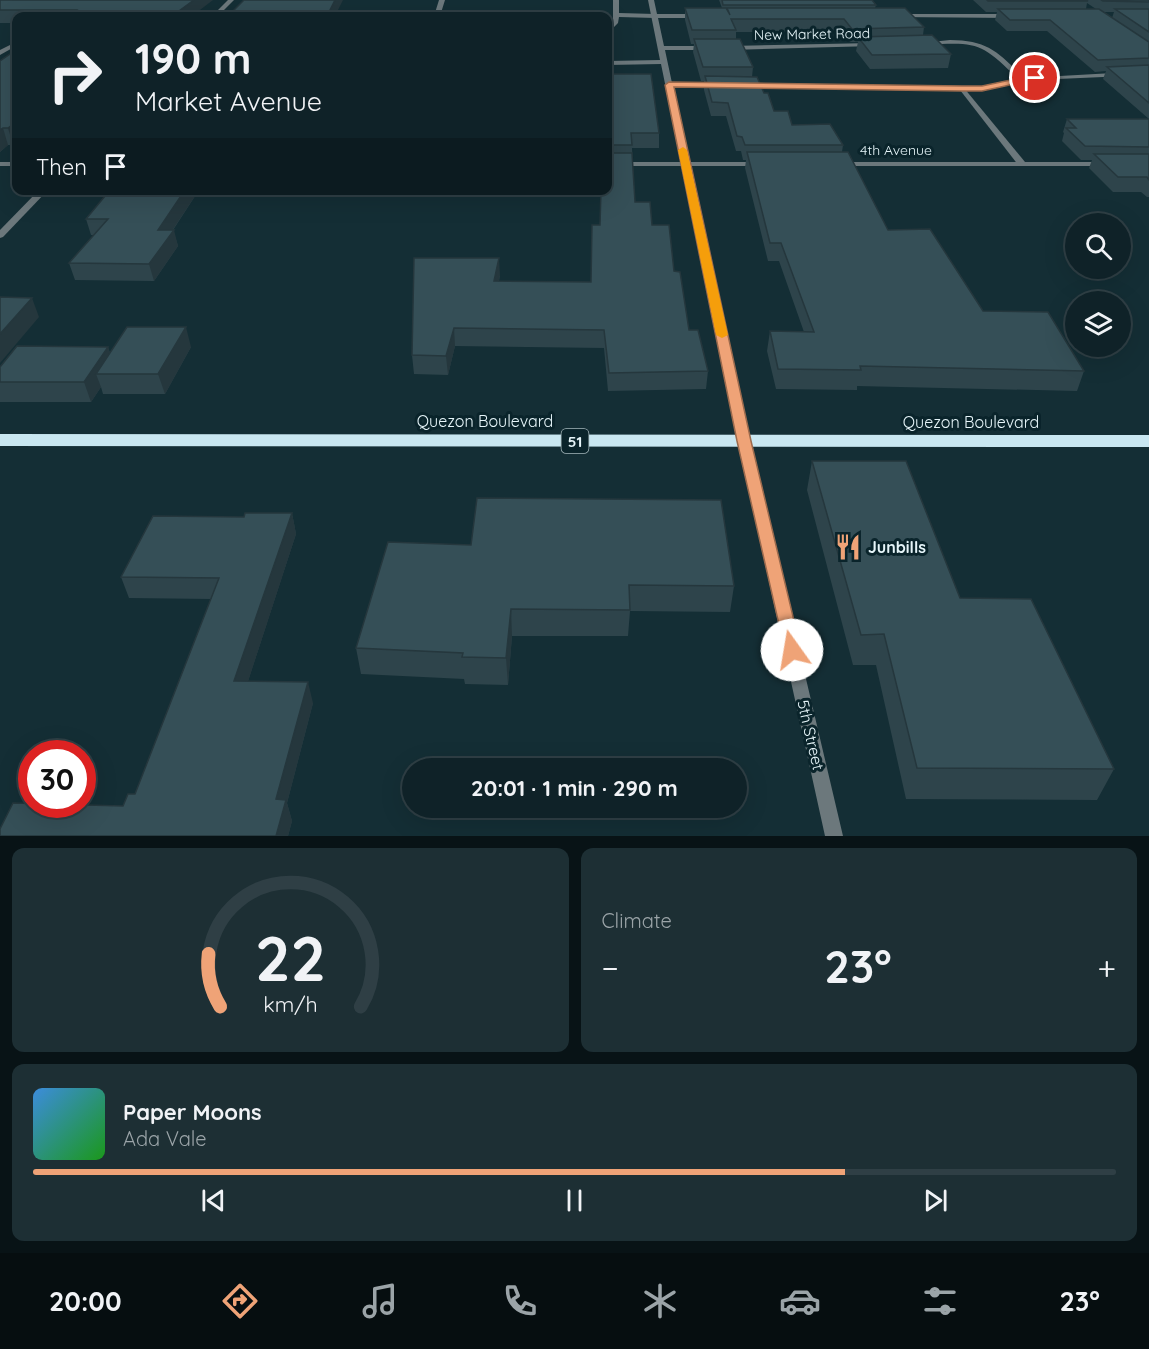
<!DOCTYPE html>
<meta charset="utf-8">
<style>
body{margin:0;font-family:Quicksand,sans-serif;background:#1d2f34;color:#f1f3f6;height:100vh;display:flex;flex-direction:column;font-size:22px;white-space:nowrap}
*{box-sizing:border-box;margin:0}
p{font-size:20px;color:#9ba4a8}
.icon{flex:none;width:33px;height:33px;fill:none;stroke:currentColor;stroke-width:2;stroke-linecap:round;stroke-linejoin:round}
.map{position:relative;height:836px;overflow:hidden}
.details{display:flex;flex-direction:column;gap:12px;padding:12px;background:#081316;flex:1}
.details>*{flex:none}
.hud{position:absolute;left:12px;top:12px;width:600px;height:183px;border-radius:12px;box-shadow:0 6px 24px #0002,0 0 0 2px #2f3f45;background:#0f2228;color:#f1f3f6;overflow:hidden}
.controls{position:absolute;left:1065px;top:213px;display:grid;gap:12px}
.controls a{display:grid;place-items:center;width:66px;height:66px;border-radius:50%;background:#0f2228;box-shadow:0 6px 24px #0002,0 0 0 2px #2f3f45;font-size:30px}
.speed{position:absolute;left:18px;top:740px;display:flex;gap:12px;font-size:30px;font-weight:700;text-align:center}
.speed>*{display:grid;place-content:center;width:78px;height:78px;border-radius:50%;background:#0f2228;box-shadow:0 6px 24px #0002,0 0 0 2px #2f3f45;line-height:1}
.speed .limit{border:9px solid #d22;background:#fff;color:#111}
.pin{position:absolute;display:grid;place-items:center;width:51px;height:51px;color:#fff;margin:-26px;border:3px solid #fff;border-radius:50%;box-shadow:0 2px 6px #0007}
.me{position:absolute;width:66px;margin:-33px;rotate:347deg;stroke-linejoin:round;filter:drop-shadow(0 0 4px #0008)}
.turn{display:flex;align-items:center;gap:21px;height:126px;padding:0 24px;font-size:27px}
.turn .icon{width:78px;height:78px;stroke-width:2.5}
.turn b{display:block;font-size:42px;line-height:51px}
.then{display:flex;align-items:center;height:57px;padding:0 24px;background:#0003;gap:12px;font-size:22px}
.big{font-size:45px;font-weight:700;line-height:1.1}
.details .widget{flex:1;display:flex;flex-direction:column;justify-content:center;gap:9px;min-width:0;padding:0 21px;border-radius:12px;background:#1d2f34}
.details .dial{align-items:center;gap:0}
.dial svg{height:156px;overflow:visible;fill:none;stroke:#2f3f45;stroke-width:7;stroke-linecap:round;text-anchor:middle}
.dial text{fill:#f1f3f6;stroke:none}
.song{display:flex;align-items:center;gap:18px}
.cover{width:72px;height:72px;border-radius:9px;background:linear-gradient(135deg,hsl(210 70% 55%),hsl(120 70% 35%))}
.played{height:6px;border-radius:3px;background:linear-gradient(90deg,#efa377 75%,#2f3f45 75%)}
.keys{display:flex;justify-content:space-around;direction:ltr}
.heat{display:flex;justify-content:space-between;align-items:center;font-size:33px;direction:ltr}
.details .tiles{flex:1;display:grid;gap:12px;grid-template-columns:1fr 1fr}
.widget:last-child{grid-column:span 2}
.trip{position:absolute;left:402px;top:758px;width:345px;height:60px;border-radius:30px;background:#0f2228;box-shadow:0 6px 24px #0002,0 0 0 2px #2f3f45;font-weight:700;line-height:60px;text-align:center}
.tab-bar{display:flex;height:96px;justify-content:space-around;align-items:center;background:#060e10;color:#9ba4a8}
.tab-bar .icon{width:42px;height:42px}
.tab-bar .selected{color:#efa377}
.tab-bar b{font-size:27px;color:#f1f3f6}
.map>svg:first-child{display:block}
</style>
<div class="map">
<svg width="1149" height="836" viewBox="0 0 1149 836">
<rect width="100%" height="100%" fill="#142e35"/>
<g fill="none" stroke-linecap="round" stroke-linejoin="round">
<g fill="#6c787c" fill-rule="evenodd">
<polygon points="439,0 445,0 440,16 434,16"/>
<polygon points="613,0 619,0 619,13 655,14 658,16 655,18 619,17 618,23 608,33 608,28 613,22"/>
<polygon points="960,88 964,88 1025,162 1025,166 1019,166 960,90"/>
</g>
<g fill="#6c787c" fill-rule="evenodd">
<polygon points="228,0 234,0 218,16 212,16"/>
<polygon points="648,0 654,0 657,14 701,14 704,16 701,18 658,18 664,46 710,46 713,48 710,50 665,50 672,83 719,84 722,86 719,88 673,87 689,162 762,162 766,164 762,166 690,166 750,441 843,836 825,836 738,441 682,166 608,166 608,162 681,162 661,64 608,65 608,61 660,60"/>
<polygon points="898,14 1013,14 1016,16 1013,18 896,17"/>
<path d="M950,40C988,40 999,53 1024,78L1149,71V75L1035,80L982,90L745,88L742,86L745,84L982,86L1018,79C981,42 977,42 925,45L922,43Z"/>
<polygon points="16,42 16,46 0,55 0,50"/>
<polygon points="872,43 874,46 730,50 727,48 730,46"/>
<rect x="0" y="162" width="16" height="4"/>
<polygon points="837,162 1107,162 1111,164 1107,166 840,166 836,164"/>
<polygon points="39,190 48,190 3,237 0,238 0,230"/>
</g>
<polygon fill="#c9e7f1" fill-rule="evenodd" points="0,434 1149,435 1149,447 0,446"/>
</g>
<g fill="#2e444b" fill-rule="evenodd">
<polygon points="0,0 192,16 16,16 16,23 0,23"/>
<polygon points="719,0 872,0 876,5 875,8 924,27 923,35 951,54 948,68 870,69 856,51 858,42 850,42 842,32 736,32 736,39 753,67 752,77 764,93 774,111 792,125 843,145 842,152 888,230 983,311 1084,371 1077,391 857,386 857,390 776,389 767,351 770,331 804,332 779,261 768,261 745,168 746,160 743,160 741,151 736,151 726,116 711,116 704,90 704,81 701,81 693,52 694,44 691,44 685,20 685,8 722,8"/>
<path d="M973,0H1149V197H1147L1141,192H1113L1089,168L1092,160H1081L1062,141L1064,133L1063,132L1067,119H1149L1103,79L1106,71L1095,72L1047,31H1007L995,20L997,12H986ZM1087,3L1096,9H1086ZM1102,12H1114L1112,18Z"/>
<polygon points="0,61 13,145 8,145 0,152"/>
<polygon points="608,74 659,133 659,148 632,148 635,202 652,225 674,271 689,330 708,371 706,389 608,391 604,348 455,346 448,375 414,374 412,355 500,275 499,281 591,282 600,225"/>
<polygon points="110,190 199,190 173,230 178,246 154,281 75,280 69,263 94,235 91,235 86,219"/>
<polygon points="108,347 110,353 191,347 165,394 103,394 101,387 91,402 0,402 0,367"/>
<polygon points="812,461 960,598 1114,769 1097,800 906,799 876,665 853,665 807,490"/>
<polygon points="292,513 296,534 248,681 313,703 287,803 292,821 288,836 0,836 123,806 135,794 211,599 129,598 121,577 244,517"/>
<polygon points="388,542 734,586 730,612 630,611 628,636 512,636 508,685 465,684 464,679 361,674 356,648"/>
</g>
<g fill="#25373d">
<polygon points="194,0 213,0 192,16 172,16"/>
<polygon points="335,0 343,0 335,16 327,16"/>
<polygon points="16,122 16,142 13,145 8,128"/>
<polygon points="3,128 8,145 0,152 0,130"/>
<polygon points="185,190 199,190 162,246 158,230"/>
<polygon points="174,230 178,246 154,281 149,264"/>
<polygon points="499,258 500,275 495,298 494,281"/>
<polygon points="32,298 39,317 0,363 0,334"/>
<polygon points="186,327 191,347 165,394 158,374"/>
<polygon points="454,328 455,346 448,375 446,356"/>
<polygon points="108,347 114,367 96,374 101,387 91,402 84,382"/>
<polygon points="292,513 296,534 241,703 234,681"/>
<polygon points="511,609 512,636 508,685 506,658"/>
<polygon points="308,682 313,703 287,803 292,821 288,836 276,836 276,799"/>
</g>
<g fill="#354f57" stroke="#25373d" stroke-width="1.5">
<polygon points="0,0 194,0 172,16 66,16 76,10 0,10"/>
<polygon points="244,0 335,0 327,16 228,16"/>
<polygon points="722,0 872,0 876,5 723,5"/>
<polygon points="987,0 1086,0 1088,1 988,1"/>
<polygon points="1101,0 1149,0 1149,2 1103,1"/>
<polygon points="685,8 726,8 730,15 727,8 905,8 924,27 852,29 844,19 731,19 736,30 692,30"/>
<polygon points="998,9 1099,9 1149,42 1149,58 1098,60 1050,20 1010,20"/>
<polygon points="1115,9 1149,9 1149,32"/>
<polygon points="932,35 951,54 872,55 858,37"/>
<polygon points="694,39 740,39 753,67 703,67"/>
<polygon points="16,50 16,122 8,128 3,128 0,130 0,61"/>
<polygon points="1149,65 1149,103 1107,67"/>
<polygon points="608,74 651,74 659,133 631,133 632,145 608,145 608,147"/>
<polygon points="705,76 757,77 764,93 768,93 774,111 788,111 792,125 830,124 843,145 745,145 742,137 737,136 728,103 712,102"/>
<polygon points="1067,119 1149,119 1149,147 1085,146 1066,128 1076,128"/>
<polygon points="608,152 608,153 632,153 635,202 650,202 652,225 669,225 674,271 680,272 689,330 698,330 708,371 609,373 604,330 454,328 446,356 412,355 414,258 499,258 494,281 591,282 592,225 600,225 601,190 608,190"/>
<polygon points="747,152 848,152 888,230 930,229 983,311 1048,312 1084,371 860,366 861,370 778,369 770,331 814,332 781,243 770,243"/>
<polygon points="1094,154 1149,154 1149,180 1147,177 1118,177"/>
<polygon points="110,190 185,190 158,230 174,230 149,264 69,263 108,219 86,219"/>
<polygon points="0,297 32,298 0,334"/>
<polygon points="127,327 186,327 158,374 96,374"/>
<polygon points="17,346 108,347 84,382 0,382 0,367"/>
<polygon points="812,461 906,461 960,598 1031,599 1114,769 917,768 884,634 861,635"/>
<polygon points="477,498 721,500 734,586 629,585 630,610 511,609 506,658 462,657 463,653 356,648 388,542 471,545"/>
<polygon points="245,513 292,513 234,681 308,682 276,799 286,800 276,836 0,836 0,829 13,803 123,806 128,794 135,794 219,578 121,577 153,516 244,517"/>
</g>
<polygon fill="#efa377" stroke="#9b6a4d" stroke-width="1.5" points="1035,75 1038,78 1037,79 982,91 962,91 674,87 751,441 801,650 798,655 792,657 786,655 737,441 665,85 669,82 962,86 982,86"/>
<polygon fill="#f59e0b" points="683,147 687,150 728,335 722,338 716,335 678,150"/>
<defs>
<g id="restaurant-bare" transform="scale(2.07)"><path d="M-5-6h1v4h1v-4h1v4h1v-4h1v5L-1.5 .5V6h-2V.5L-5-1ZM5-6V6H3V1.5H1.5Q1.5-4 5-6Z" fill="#efa377" stroke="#0a242b" stroke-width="2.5" paint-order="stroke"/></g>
</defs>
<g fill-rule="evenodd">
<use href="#restaurant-bare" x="848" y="547"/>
</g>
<g text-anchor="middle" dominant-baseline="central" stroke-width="6" stroke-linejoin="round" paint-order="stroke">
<g font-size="14" fill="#e6f5f9" stroke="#0a242b">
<text transform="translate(812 34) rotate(-1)">New Market Road</text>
<text x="896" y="150">4th Avenue</text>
</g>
<rect fill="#0a242b" stroke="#a4b6bb" stroke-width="1.5" x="561.5" y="429" width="27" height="24" rx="4.5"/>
<g font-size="15" font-weight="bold" fill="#e6f5f9">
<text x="575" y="441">51</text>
</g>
<g font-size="16" fill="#e6f5f9" stroke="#0a242b">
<text x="485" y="421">Quezon Boulevard</text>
<text x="971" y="422">Quezon Boulevard</text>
<text transform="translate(811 735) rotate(77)">5th Street</text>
</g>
<g font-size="16" font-weight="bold" fill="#e6f5f9" stroke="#0a242b" text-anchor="start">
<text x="868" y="547">Junbills</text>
</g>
</g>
</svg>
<div class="controls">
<a><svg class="icon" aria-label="search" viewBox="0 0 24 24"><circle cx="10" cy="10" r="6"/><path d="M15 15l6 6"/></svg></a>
<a><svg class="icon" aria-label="layers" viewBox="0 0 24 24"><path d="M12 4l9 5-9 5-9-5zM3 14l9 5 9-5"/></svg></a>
</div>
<div class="speed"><div class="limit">30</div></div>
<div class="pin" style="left:1035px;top:78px;background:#d93025"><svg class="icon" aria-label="arrive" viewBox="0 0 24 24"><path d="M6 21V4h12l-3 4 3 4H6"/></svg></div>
<svg class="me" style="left:792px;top:650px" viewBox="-20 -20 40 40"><circle r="19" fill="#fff"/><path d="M0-13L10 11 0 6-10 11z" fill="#efa377"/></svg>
<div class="trip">20:01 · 1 min · 290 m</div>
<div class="hud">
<div class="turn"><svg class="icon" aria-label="right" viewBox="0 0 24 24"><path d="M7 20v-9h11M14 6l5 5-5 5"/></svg><div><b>190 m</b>Market Avenue</div></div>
<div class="then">Then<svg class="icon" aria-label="arrive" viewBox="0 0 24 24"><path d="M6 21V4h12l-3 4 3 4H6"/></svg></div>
</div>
</div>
<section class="details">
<div class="tiles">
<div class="widget dial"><svg viewBox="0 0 100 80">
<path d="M14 69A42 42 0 1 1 86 69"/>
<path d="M14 69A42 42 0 0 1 8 42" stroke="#efa377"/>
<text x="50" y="56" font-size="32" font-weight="700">22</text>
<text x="50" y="72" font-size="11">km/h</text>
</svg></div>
<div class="widget"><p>Climate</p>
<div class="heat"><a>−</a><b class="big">23°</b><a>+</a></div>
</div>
<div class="widget">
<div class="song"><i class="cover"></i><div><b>Paper Moons</b><p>Ada Vale</p></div></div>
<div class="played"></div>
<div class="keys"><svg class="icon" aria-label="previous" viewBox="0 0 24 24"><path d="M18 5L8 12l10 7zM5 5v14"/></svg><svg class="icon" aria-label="pause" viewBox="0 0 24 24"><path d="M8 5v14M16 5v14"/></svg><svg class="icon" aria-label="next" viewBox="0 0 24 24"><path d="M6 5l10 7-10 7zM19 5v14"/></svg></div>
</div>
</div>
</section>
<nav class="tab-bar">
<b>20:00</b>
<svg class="icon selected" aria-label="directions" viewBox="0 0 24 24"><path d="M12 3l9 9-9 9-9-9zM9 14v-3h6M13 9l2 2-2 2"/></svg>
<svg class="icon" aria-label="music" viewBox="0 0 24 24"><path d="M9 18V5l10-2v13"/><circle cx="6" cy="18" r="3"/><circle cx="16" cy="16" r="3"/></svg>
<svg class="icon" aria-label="phone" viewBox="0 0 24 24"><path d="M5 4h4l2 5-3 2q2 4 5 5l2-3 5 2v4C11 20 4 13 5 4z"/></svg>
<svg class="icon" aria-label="climate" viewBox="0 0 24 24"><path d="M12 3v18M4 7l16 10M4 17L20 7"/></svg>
<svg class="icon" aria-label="car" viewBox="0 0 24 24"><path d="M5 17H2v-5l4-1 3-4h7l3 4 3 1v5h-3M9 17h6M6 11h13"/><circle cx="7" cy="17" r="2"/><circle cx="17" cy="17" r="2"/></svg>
<svg class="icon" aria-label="filters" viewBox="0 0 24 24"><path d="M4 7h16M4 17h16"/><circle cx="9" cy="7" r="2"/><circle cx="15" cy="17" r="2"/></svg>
<b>23°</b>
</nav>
